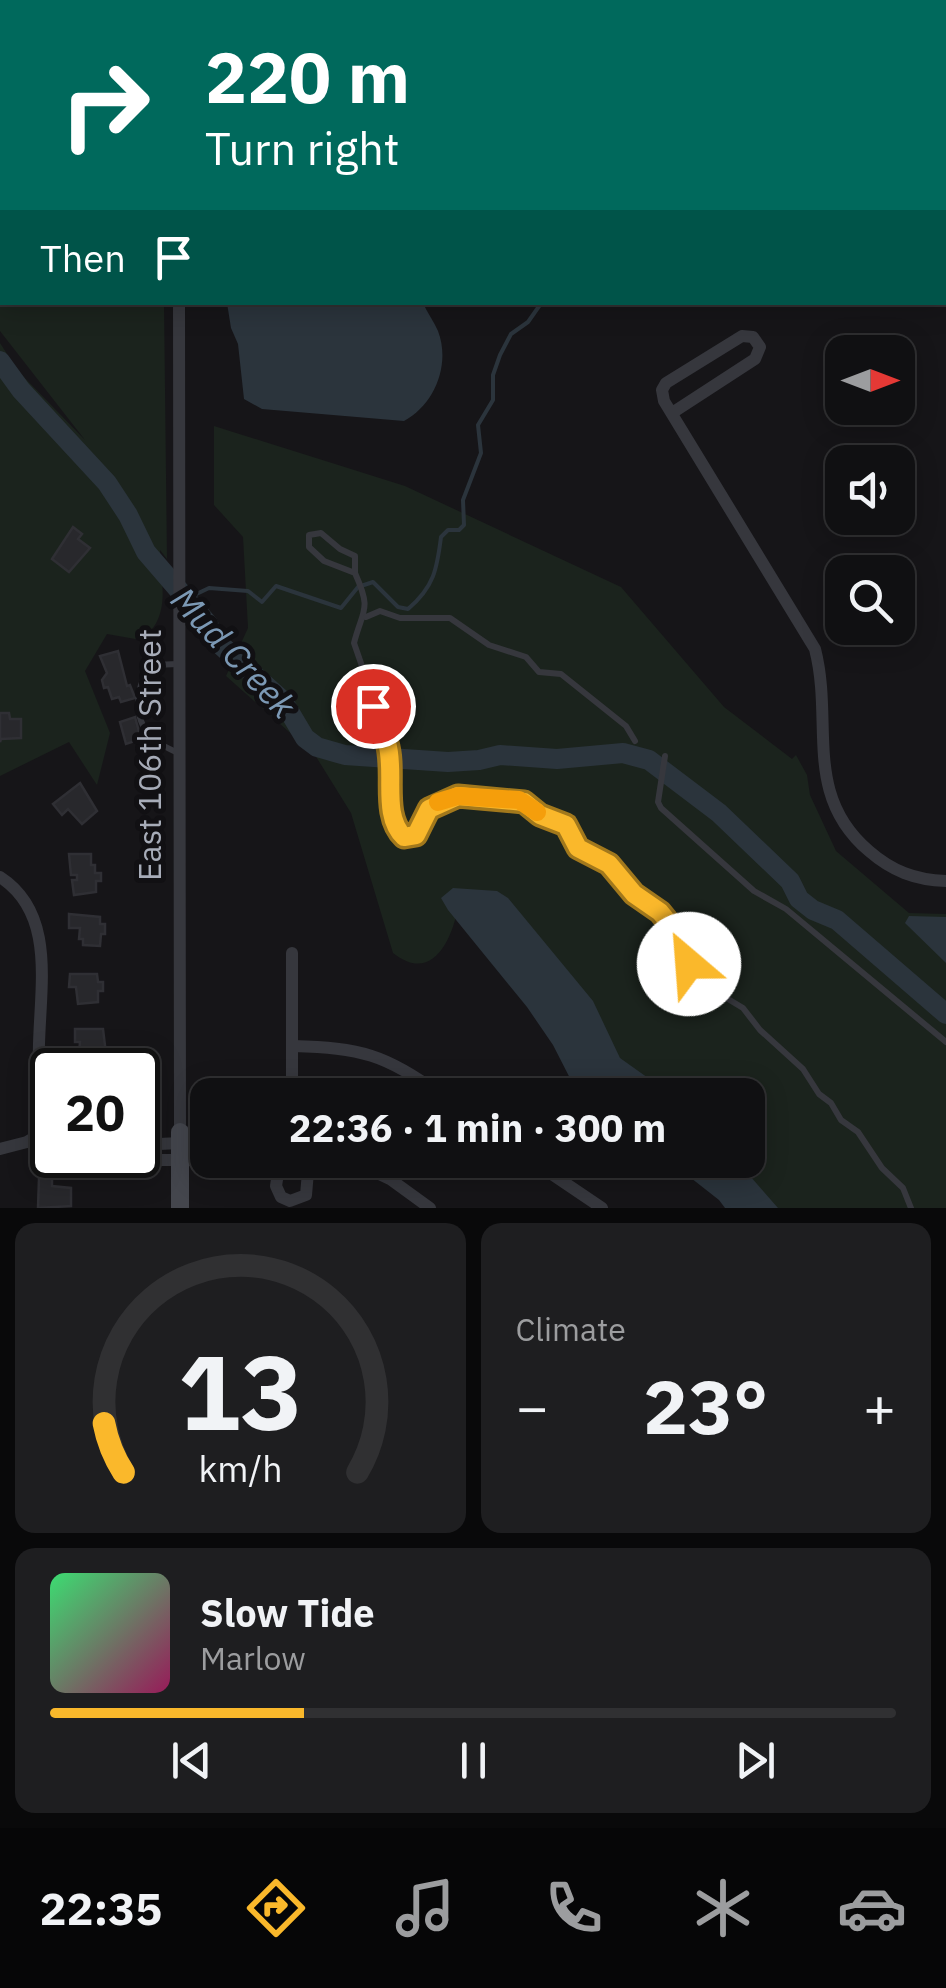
<!DOCTYPE html>
<meta charset="utf-8">
<style>
body{margin:0;font-family:"IBM Plex Sans",sans-serif;background:#1e1e20;color:#f1f3f6;height:100vh;display:flex;flex-direction:column;font-size:38px;white-space:nowrap}
*{box-sizing:border-box;margin:0}
p{font-size:32px;color:#9c9d9f}
.icon{flex:none;width:55px;height:55px;fill:none;stroke:currentColor;stroke-width:2;stroke-linecap:round;stroke-linejoin:round}
.map{position:relative;height:1208px;overflow:hidden}
.details{display:flex;flex-direction:column;gap:15px;padding:15px;background:#09090a;flex:1}
.details>*{flex:none}
.top-card{position:absolute;left:0px;top:0px;width:948px;height:305px;box-shadow:0 5px 25px #0003,0 0 0 2px #303032;background:#00695c;color:#fff;overflow:hidden}
.needle{width:65px;rotate:90deg}
.tools{position:absolute;left:825px;top:335px;display:grid;gap:20px}
.tools a{display:grid;place-items:center;width:90px;height:90px;border-radius:20px;background:#101012;box-shadow:0 5px 25px #0003,0 0 0 2px #303032;font-size:50px}
.speed{position:absolute;left:30px;top:1048px;display:flex;gap:20px;font-size:50px;font-weight:700;text-align:center}
.speed>*{display:grid;place-content:center;width:130px;height:130px;border-radius:50%;background:#101012;box-shadow:0 5px 25px #0003,0 0 0 2px #303032;line-height:1}
.speed .limit{border:5px solid #111;border-radius:15px;background:#fff;color:#111}
.pin{position:absolute;display:grid;place-items:center;width:85px;height:85px;color:#fff;margin:-42px;border:5px solid #fff;border-radius:50%;box-shadow:0 2px 10px #0007}
.me{position:absolute;width:110px;margin:-55px;rotate:333deg;stroke-linejoin:round;filter:drop-shadow(0 0 8px #0008)}
.turn{display:flex;align-items:center;gap:35px;height:210px;padding:0 40px;font-size:45px}
.turn .icon{width:130px;height:130px;stroke-width:2.5}
.turn b{display:block;font-size:70px;line-height:85px}
.then{display:flex;align-items:center;height:95px;padding:0 40px;background:#0003;gap:20px;font-size:38px}
.big{font-size:75px;font-weight:700;line-height:1.1}
.details .card{flex:1;display:flex;flex-direction:column;justify-content:center;gap:15px;min-width:0;padding:0 35px;border-radius:20px;background:#1e1e20}
.details .dial{align-items:center;gap:0}
.dial svg{height:260px;overflow:visible;fill:none;stroke:#303032;stroke-width:7;stroke-linecap:round;text-anchor:middle}
.dial text{fill:#f1f3f6;stroke:none}
.song{display:flex;align-items:center;gap:30px}
.cover{width:120px;height:120px;border-radius:15px;background:linear-gradient(135deg,hsl(140 70% 55%),hsl(330 70% 35%))}
.played{height:10px;border-radius:5px;background:linear-gradient(90deg,#fab82b 30%,#303032 30%)}
.keys{display:flex;justify-content:space-around;direction:ltr}
.heat{display:flex;justify-content:space-between;align-items:center;font-size:55px;direction:ltr}
.details .tiles{flex:1;display:grid;gap:15px;grid-template-columns:1fr 1fr}
.card:last-child{grid-column:span 2}
.trip{position:absolute;left:190px;top:1078px;width:575px;height:100px;border-radius:20px;background:#101012;box-shadow:0 5px 25px #0003,0 0 0 2px #303032;font-weight:700;line-height:100px;text-align:center}
.menu{display:flex;height:160px;justify-content:space-around;align-items:center;background:#060607;color:#9c9d9f}
.menu .icon{width:70px;height:70px}
.menu .active{color:#fab82b}
.menu b{font-size:45px;color:#f1f3f6}
.map>svg:first-child{display:block}
</style>
<div class="map">
<svg width="946" height="1208" viewBox="0 0 946 1208">
<rect width="100%" height="100%" fill="#161518"/>
<g fill="#1b231d">
<path d="M0,92L2,302L164,303L167,559L160,550C161,584 172,617 141,640L107,634L85,671L110,733L97,785L69,742L0,776V343L18,371L85,440L0,331Z"/>
<path d="M214,426L405,486L621,587L724,707L792,759L796,755L807,775L810,795L836,851L909,913L946,914V1208H768L710,1160H748V1095H632L458,907C452,940 432,984 393,953L351,813L315,755L226,676L248,628L243,537L214,505Z"/>
</g>
<g fill="#2b343c">
<path d="M227,303H423C427,312 434,322 438,331C451,365 434,405 404,421L262,409L244,399L238,344L231,328Z"/>
<polygon points="453,888 497,891 508,898 593,1001 620,1058 672,1095 583,1095 575,1088 553,1045 527,1007 448,910 441,898"/>
<polygon points="909,916 946,917 946,963 905,923"/>
<polygon points="668,1160 736,1160 778,1208 725,1208 719,1200"/>
</g>
<g fill="none" stroke-linecap="round" stroke-linejoin="round">
<g stroke="#2b343c" stroke-width="4">
<polyline points="945,119 946,119"/>
<path d="M186,599L209,588L248,591L262,602L276,586L341,608L358,587L373,582L398,607L408,609C434,587 437,569 441,537L448,530H459L464,525L463,500L481,453L478,425L493,400V375L500,355L511,334L528,322L542,302"/>
</g>
<polyline stroke="#2b343c" stroke-width="20" points="0,361 21,390 107,483 128,515 146,552 208,624 214,639 283,701 305,738 317,747 345,755 448,762 479,760 500,755 557,759 623,753 649,760 719,813 790,881 799,899 813,910 837,920 946,1014"/>
</g>
<g fill="#28282c" stroke="#2f2f34" stroke-width="2.5">
<polygon points="73,527 82,534 78,539 90,548 69,572 52,559"/>
<polygon points="118,651 127,686 130,685 135,698 121,702 119,697 112,699 108,687 104,688 102,680 107,673 100,656"/>
<polygon points="0,713 9,713 10,719 21,719 21,738 1,739 0,742"/>
<polygon points="135,717 141,739 126,744 120,722"/>
<polygon points="80,783 97,811 82,824 68,809 62,815 53,804"/>
<polygon points="69,854 91,854 91,865 95,865 95,873 101,873 101,881 96,881 96,892 74,895 72,880 77,880 77,875 71,875"/>
<polygon points="69,914 100,917 100,924 105,924 105,934 101,934 100,946 83,945 83,939 79,939 80,928 69,928"/>
<polygon points="70,974 97,974 98,982 103,982 103,991 98,991 98,1002 78,1004 76,987 69,987"/>
<polygon points="75,1029 103,1029 106,1054 102,1054 102,1062 82,1062 82,1054 79,1054 80,1042 75,1042"/>
<polygon points="39,1178 52,1178 52,1186 71,1188 71,1206 38,1208"/>
</g>
<g fill="none" stroke-linecap="round" stroke-linejoin="round">
<g stroke="#36373d" stroke-width="6">
<path d="M355,573V556L340,549L321,533L309,535V547L324,561L355,573C372,611 363,608 354,643L373,698L374,723L387,743L393,818L404,837L416,835L429,809L458,796L519,800L540,815L565,825L583,852L609,865L635,894L659,911L669,923L682,958L713,990L743,1008L760,1030L803,1069L819,1094L831,1103L841,1120L858,1132L882,1168L903,1188L911,1208"/>
<polyline points="366,617 380,611 400,618 450,618 489,645 526,657 539,672 561,674 626,726 635,741"/>
<path d="M178,664L153,665C135,684 132,718 152,738C159,745 171,749 179,754"/>
<polyline points="665,756 658,802 661,808 754,891 786,909 946,1042"/>
</g>
<g stroke="#36373d" stroke-width="12">
<polyline points="906,2 906,0"/>
<polyline points="179,302 180,1132 208,1134"/>
<path d="M672,413L755,359L760,347L753,337L742,336L666,383L662,390L664,401L815,649C834,723 802,794 869,851C892,871 915,880 946,881"/>
<path d="M0,877C68,921 30,1018 41,1085C43,1095 48,1105 52,1114"/>
<path d="M293,1046C360,1048 386,1054 441,1095"/>
<polyline points="292,1095 292,953"/>
<polyline points="138,1145 180,1143"/>
<polyline points="0,1149 27,1142 52,1127"/>
<polyline points="92,1155 118,1160 208,1160"/>
<polyline points="280,1160 276,1186 281,1197 290,1201 306,1195 309,1160"/>
<polyline points="350,1160 390,1179 430,1208"/>
<polyline points="531,1160 602,1208"/>
</g>
<g stroke="#44464d" stroke-width="18">
<polyline points="180,0 180,2"/>
<polyline points="164,2 164,0"/>
<polyline points="0,77 2,77"/>
<polyline points="945,82 946,82"/>
<polyline points="180,1132 180,1208"/>
</g>
</g>
<g fill="none" stroke-linecap="round" stroke-linejoin="round">
<g stroke="#a2781c" stroke-width="25">
<path id="route" d="M373,706C374,728 382,726 387,743C396,772 381,815 404,837L416,835L429,809L458,796L524,802L540,815L566,825L578,848L609,864L634,894L660,912L669,923L676,950L689,964"/>
</g>
<use href="#route" stroke="#fab82b" stroke-width="18"/>
<polyline stroke="#f59e0b" stroke-width="18" points="438,802 458,796 519,800 537,812"/>
</g>
<g text-anchor="middle" dominant-baseline="central" stroke-width="10" stroke-linejoin="round" paint-order="stroke">
<g font-size="32" fill="#a7acb8" stroke="#111013">
<text transform="translate(149 755) rotate(-90)">East 106th Street</text>
</g>
<g font-size="35" font-style="italic" fill="#7c99b5" stroke="#111013">
<text transform="translate(234 652) rotate(47)">Mud Creek</text>
</g>
</g>
</svg>
<div class="tools">
<a><svg class="needle" viewBox="-14 -14 28 28"><path d="M0-13l5 13h-10z" fill="#e53935"/><path d="M0 13l5-13h-10z" fill="#9c9d9f"/></svg></a>
<a><svg class="icon" aria-label="sound" viewBox="0 0 24 24"><path d="M4 9h4l5-4v14l-5-4H4zM17 9q2 3 0 6"/></svg></a>
<a><svg class="icon" aria-label="search" viewBox="0 0 24 24"><circle cx="10" cy="10" r="6"/><path d="M15 15l6 6"/></svg></a>
</div>
<div class="speed"><div class="limit">20</div></div>
<div class="pin" style="left:373px;top:706px;background:#d93025"><svg class="icon" aria-label="arrive" viewBox="0 0 24 24"><path d="M6 21V4h12l-3 4 3 4H6"/></svg></div>
<svg class="me" style="left:689px;top:964px" viewBox="-20 -20 40 40"><circle r="19" fill="#fff"/><path d="M0-13L10 11 0 6-10 11z" fill="#fab82b"/></svg>
<div class="trip">22:36 · 1 min · 300 m</div>
<div class="top-card">
<div class="turn"><svg class="icon" aria-label="right" viewBox="0 0 24 24"><path d="M7 20v-9h11M14 6l5 5-5 5"/></svg><div><b>220 m</b>Turn right</div></div>
<div class="then">Then<svg class="icon" aria-label="arrive" viewBox="0 0 24 24"><path d="M6 21V4h12l-3 4 3 4H6"/></svg></div>
</div>
</div>
<section class="details">
<div class="tiles">
<div class="card dial"><svg viewBox="0 0 100 80">
<path d="M14 69A42 42 0 1 1 86 69"/>
<path d="M14 69A42 42 0 0 1 8 54" stroke="#fab82b"/>
<text x="50" y="56" font-size="32" font-weight="700">13</text>
<text x="50" y="72" font-size="11">km/h</text>
</svg></div>
<div class="card"><p>Climate</p>
<div class="heat"><a>−</a><b class="big">23°</b><a>+</a></div>
</div>
<div class="card">
<div class="song"><i class="cover"></i><div><b>Slow Tide</b><p>Marlow</p></div></div>
<div class="played"></div>
<div class="keys"><svg class="icon" aria-label="previous" viewBox="0 0 24 24"><path d="M18 5L8 12l10 7zM5 5v14"/></svg><svg class="icon" aria-label="pause" viewBox="0 0 24 24"><path d="M8 5v14M16 5v14"/></svg><svg class="icon" aria-label="next" viewBox="0 0 24 24"><path d="M6 5l10 7-10 7zM19 5v14"/></svg></div>
</div>
</div>
</section>
<nav class="menu">
<b>22:35</b>
<svg class="icon active" aria-label="directions" viewBox="0 0 24 24"><path d="M12 3l9 9-9 9-9-9zM9 14v-3h6M13 9l2 2-2 2"/></svg>
<svg class="icon" aria-label="music" viewBox="0 0 24 24"><path d="M9 18V5l10-2v13"/><circle cx="6" cy="18" r="3"/><circle cx="16" cy="16" r="3"/></svg>
<svg class="icon" aria-label="phone" viewBox="0 0 24 24"><path d="M5 4h4l2 5-3 2q2 4 5 5l2-3 5 2v4C11 20 4 13 5 4z"/></svg>
<svg class="icon" aria-label="climate" viewBox="0 0 24 24"><path d="M12 3v18M4 7l16 10M4 17L20 7"/></svg>
<svg class="icon" aria-label="car" viewBox="0 0 24 24"><path d="M5 17H2v-5l4-1 3-4h7l3 4 3 1v5h-3M9 17h6M6 11h13"/><circle cx="7" cy="17" r="2"/><circle cx="17" cy="17" r="2"/></svg>
</nav>
